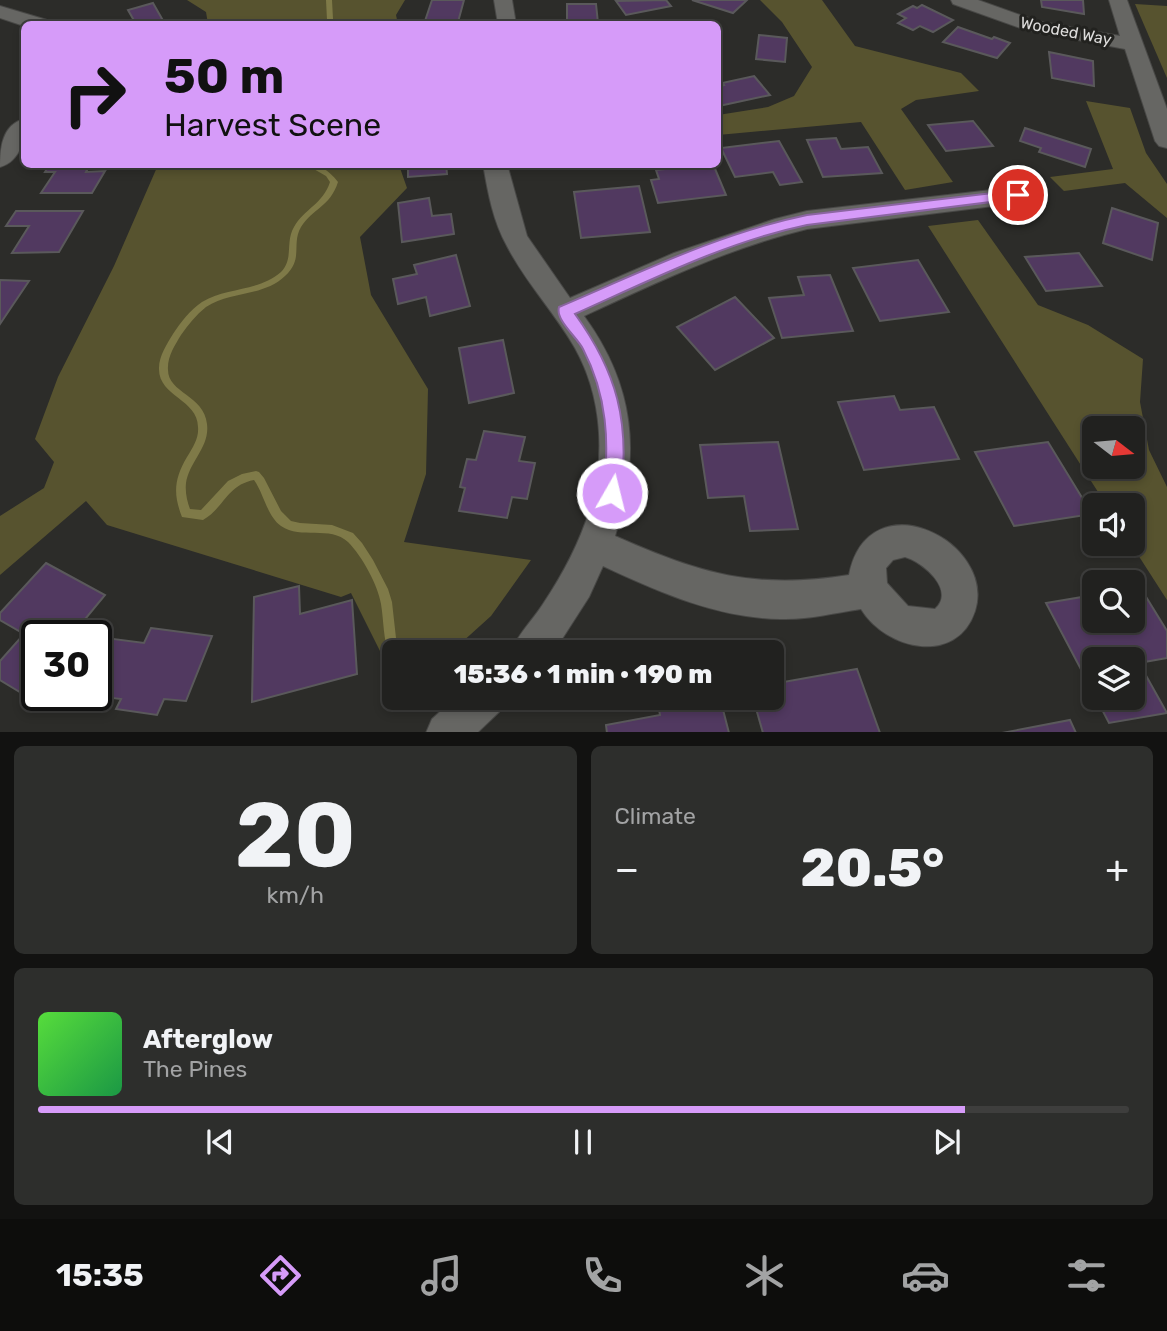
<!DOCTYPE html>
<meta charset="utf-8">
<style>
body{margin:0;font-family:Rubik,sans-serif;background:#2d2e2c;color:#f1f3f6;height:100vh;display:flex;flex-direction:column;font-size:26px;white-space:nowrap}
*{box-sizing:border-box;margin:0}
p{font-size:23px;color:#a2a3a4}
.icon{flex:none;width:38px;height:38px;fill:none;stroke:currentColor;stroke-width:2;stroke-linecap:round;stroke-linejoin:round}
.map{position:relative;height:732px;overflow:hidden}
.sheet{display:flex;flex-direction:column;gap:14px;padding:14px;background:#121211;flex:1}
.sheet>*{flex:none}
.top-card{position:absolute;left:21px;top:21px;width:700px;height:147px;border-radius:10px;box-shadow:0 4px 10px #0003,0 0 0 2px #3e3e3d;background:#d69bf9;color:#111;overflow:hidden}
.needle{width:46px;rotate:106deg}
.tools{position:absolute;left:1082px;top:416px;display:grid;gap:14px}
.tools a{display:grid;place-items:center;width:63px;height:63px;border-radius:10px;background:#21211f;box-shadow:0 4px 10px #0003,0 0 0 2px #3e3e3d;font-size:35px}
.speed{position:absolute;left:21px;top:620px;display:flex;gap:14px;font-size:35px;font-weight:700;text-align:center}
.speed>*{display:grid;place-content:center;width:91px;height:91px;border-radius:50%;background:#21211f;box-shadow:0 4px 10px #0003,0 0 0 2px #3e3e3d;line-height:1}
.speed .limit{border:4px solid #111;border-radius:10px;background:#fff;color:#111}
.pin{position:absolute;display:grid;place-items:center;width:60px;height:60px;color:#fff;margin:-30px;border:4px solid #fff;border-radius:50%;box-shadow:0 2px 7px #0007}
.me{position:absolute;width:77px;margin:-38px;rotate:8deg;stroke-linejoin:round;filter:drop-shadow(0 0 5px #0008)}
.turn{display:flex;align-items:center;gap:24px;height:147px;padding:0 28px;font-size:32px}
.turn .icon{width:91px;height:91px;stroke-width:2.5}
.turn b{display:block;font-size:49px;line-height:60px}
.big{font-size:52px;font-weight:800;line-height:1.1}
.sheet .tile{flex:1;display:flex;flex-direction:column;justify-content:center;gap:10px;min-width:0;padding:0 24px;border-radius:10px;background:#2d2e2c}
.sheet .dial{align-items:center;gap:0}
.dial b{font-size:91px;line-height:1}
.song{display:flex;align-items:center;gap:21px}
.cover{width:84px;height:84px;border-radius:10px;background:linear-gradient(135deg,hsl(110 70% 55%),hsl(140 70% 35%))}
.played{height:7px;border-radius:4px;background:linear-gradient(90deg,#d69bf9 85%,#3e3e3d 85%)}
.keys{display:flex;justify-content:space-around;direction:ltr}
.heat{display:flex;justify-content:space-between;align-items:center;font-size:38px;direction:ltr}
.sheet .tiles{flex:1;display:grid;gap:14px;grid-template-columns:1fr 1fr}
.tile:last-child{grid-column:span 2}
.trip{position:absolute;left:382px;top:640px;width:402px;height:70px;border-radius:10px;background:#21211f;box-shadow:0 4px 10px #0003,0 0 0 2px #3e3e3d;font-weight:800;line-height:70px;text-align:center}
.tab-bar{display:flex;height:112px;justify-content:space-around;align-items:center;background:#0d0d0c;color:#a2a3a4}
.tab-bar .icon{width:49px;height:49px}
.tab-bar .selected{color:#d69bf9}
.tab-bar b{font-size:32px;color:#f1f3f6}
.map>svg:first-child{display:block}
</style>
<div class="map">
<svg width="1167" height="733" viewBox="0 0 1167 733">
<rect width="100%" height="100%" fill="#2c2c29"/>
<g fill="#57532f" fill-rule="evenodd">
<polygon points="187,0 405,0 396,15 398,24 208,24 206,12"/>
<polygon points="760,0 822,0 855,46 961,73 979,91 916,100 901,109 953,182 905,190 861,122 718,135 718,115 768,107 794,96 812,67 782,22"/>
<polygon points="1135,4 1167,6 1167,78"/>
<polygon points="1086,101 1130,108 1146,153 1167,184 1167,218 1125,183 1064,191 1050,177 1113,169"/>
<polygon points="158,165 399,165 407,188 360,237 371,295 428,389 426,474 404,542 531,560 491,616 450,653 394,653 394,679 351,593 341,597 107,525 86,501 0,575 0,516 44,488 54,462 35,439 58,377 114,266"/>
<path d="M978,220L1038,305L1088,325L1143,359L1140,402L1149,450L1167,487V600L1131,544L1132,506H1107L928,226ZM1094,429H1132V467H1094Z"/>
</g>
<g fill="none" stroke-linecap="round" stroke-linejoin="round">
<g fill="#7f7a48" fill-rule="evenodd">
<polygon points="326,0 332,0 333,19 340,23 341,24 335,24 327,20"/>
<path d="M305,164C319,164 329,170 338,182C330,207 313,208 301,227C291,244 304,259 285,276C263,297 230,291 206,307C196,315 188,325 181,335C175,345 167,357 168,370C168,393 204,395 207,424C210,447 189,462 186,483C185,492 187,501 190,509L201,510L228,481L242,474L256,471L259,472L264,478L281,511L291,521L300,523L332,525L353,533L362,543L373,560L388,589L392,602L396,638L400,653H394V659L390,657C383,640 384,622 381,604C378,585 362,556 348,542C330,525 301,540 281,526C267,516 264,494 254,480C227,485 224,508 203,520L182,517C173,494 174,479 187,457C193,447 199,438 198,427C198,399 158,397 159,368C159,356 167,344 173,334C181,322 190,310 202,302C226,287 258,292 281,272C294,259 285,242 294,227C304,209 323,204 330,182L326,176Z"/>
</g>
</g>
<g fill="#513960" stroke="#5a595b" stroke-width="2">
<polygon points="432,0 464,0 458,22 425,21"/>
<polygon points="666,0 671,6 626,15 616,1"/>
<polygon points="692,0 747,0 733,13"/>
<polygon points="1041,0 1083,0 1084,14 1042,7"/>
<polygon points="153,3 165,24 136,24 128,10"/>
<polygon points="567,4 596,4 598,23 567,24"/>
<polygon points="922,5 953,20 933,32 920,26 913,30 898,23 906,18 898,14 913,6 917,8"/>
<polygon points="958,27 992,39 994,37 1010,43 997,58 943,42"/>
<polygon points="759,35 787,38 785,62 756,59"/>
<polygon points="1049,52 1093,61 1094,86 1052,78"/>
<polygon points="754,76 770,95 719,106 718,87 724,85 722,83"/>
<polygon points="973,121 993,146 946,151 928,125"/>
<polygon points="1025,128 1091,149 1085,167 1039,152 1041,148 1020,141"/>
<polygon points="836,138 841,149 868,147 882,173 823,177 807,140"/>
<polygon points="779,141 802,182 780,185 773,172 735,177 721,148"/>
<polygon points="50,164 90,164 86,172 105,171 92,193 41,193 55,172 45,172"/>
<polygon points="408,164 446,164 447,174 408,177"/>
<polygon points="713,164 726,195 658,203 651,180 659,179 656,170"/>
<polygon points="639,186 650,232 581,238 574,192"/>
<polygon points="429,198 432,216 451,214 454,234 402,242 398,203"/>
<polygon points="1112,208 1158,223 1152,260 1103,243"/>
<polygon points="16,211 83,211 59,252 12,253 29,226 6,226"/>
<polygon points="1079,253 1102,286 1046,291 1025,257"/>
<polygon points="456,255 470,306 430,316 426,297 398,304 393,279 417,274 414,265"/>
<polygon points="918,260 949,312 880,321 853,268"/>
<polygon points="830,275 853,331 782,338 769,298 804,295 798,277"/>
<polygon points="0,280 29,281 0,324"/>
<polygon points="735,297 774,338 715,370 677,327"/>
<polygon points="503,340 514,393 469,403 459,348"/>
<polygon points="894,396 900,410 934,407 959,459 864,470 838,402"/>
<polygon points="484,431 525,437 519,461 535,463 527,499 512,497 507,518 459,511 465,488 460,487 467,459 476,460"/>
<polygon points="778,442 798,529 750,531 744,496 708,498 700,445"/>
<polygon points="1048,442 1092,514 1014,526 975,452"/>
<polygon points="46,563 105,595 72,635 37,635 37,678 23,694 0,680 0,661 24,634 0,620 0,613"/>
<polygon points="299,586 300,614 352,600 357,674 252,702 254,597"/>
<polygon points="1140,587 1167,631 1167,658 1139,663 1167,713 1109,723 1096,698 1132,698 1132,660 1094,660 1094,694 1046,603 1094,595 1094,621 1132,621 1132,588"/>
<polygon points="151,628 212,636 186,701 164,699 157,715 116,709 121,699 89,695 96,695 96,658 106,638 144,643"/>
<polygon points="857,669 880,733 763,733 753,698 772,698 772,684"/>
<polygon points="657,698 720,698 729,733 607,733 606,725 660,715"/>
<polygon points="1070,720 1076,733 1002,733"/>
</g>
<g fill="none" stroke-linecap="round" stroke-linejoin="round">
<g stroke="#484846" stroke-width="2">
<g id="minor">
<polygon points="494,0 512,0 516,24 498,24"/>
<polygon points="951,0 978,0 1037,21 1120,36 1109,0 1127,0 1167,109 1167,148 1159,146 1155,141 1125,49 1026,30 953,4"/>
<polygon points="0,6 47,20 50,24 24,26 0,18"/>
<path d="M24,119C26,137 21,161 0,167C0,148 2,125 24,119Z"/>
<path d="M483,164H507L527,236L570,298L674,253L775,219L807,211L1018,187L1027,189L1030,195L1027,201L1018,203L807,229C729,248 657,282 584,316C635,386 641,455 615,536C701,574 755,590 849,575C868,478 997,541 975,611C957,666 886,650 861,609C834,613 807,620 780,619C717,618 659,592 603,566L589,597L553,653H510C518,634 532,621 543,604C563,574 579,544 590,509C606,457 602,396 575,348C555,313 526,283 507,246C493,221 488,193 483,164ZM905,557C923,562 956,590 935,609L908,606L887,583L886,568L893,560Z"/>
<polygon points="455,698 505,698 499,712 477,733 426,733 432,719"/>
</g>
</g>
<use href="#minor" fill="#666663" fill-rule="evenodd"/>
</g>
<path fill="#d69bf9" stroke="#8b65a2" stroke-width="2" d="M1018,190L1023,192V198L807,225C726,242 651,280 575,314C617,372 630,422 621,493L618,499L612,502L605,499L603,493C610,443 607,395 583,349C577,337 555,320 559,307C641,272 720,233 807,215Z"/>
<g text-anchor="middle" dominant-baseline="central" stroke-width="6" stroke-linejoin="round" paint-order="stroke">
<g font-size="16" fill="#dddcdb" stroke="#22221f">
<text transform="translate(1066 31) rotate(11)">Wooded Way</text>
</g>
</g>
</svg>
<div class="tools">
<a><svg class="needle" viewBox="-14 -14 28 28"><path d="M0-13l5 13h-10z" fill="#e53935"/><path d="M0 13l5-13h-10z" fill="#a2a3a4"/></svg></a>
<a><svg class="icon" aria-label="sound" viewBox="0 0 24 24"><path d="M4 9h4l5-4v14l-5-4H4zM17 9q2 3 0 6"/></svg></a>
<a><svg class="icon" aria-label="search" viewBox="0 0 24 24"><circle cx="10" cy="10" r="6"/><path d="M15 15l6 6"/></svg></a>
<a><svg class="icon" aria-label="layers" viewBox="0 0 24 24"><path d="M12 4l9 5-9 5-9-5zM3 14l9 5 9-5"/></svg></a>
</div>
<div class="speed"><div class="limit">30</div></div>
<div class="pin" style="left:1018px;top:195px;background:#d93025"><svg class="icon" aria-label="arrive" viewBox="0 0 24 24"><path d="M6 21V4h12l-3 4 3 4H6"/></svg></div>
<svg class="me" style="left:612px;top:493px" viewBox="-20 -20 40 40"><circle r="17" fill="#d69bf9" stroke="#fff" stroke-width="3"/><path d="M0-11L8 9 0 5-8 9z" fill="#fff"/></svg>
<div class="trip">15:36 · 1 min · 190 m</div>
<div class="top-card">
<div class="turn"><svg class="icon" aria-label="right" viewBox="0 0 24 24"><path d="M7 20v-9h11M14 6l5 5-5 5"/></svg><div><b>50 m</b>Harvest Scene</div></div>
</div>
</div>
<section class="sheet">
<div class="tiles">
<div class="tile dial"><b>20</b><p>km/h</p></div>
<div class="tile"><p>Climate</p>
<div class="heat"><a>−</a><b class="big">20.5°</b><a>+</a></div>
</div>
<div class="tile">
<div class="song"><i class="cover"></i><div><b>Afterglow</b><p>The Pines</p></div></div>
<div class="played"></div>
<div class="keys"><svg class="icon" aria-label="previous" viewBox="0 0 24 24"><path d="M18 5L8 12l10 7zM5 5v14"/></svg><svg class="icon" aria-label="pause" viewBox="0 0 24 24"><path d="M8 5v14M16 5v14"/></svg><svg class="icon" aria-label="next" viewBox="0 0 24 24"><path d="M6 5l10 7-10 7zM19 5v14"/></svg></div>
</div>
</div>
</section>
<nav class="tab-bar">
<b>15:35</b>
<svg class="icon selected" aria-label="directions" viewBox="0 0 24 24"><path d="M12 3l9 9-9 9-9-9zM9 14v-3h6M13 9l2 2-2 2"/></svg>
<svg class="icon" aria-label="music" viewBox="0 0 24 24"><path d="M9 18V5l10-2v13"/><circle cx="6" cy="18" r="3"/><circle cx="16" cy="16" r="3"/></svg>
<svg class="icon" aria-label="phone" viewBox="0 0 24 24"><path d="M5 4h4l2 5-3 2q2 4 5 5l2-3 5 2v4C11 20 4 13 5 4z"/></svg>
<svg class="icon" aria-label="climate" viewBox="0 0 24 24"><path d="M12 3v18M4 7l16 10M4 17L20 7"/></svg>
<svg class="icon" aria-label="car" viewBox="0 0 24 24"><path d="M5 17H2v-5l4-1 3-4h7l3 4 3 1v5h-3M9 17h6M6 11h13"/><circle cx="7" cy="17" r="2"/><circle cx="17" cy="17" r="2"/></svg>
<svg class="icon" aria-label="filters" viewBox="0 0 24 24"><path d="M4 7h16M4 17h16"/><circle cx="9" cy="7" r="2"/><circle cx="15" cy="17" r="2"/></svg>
</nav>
